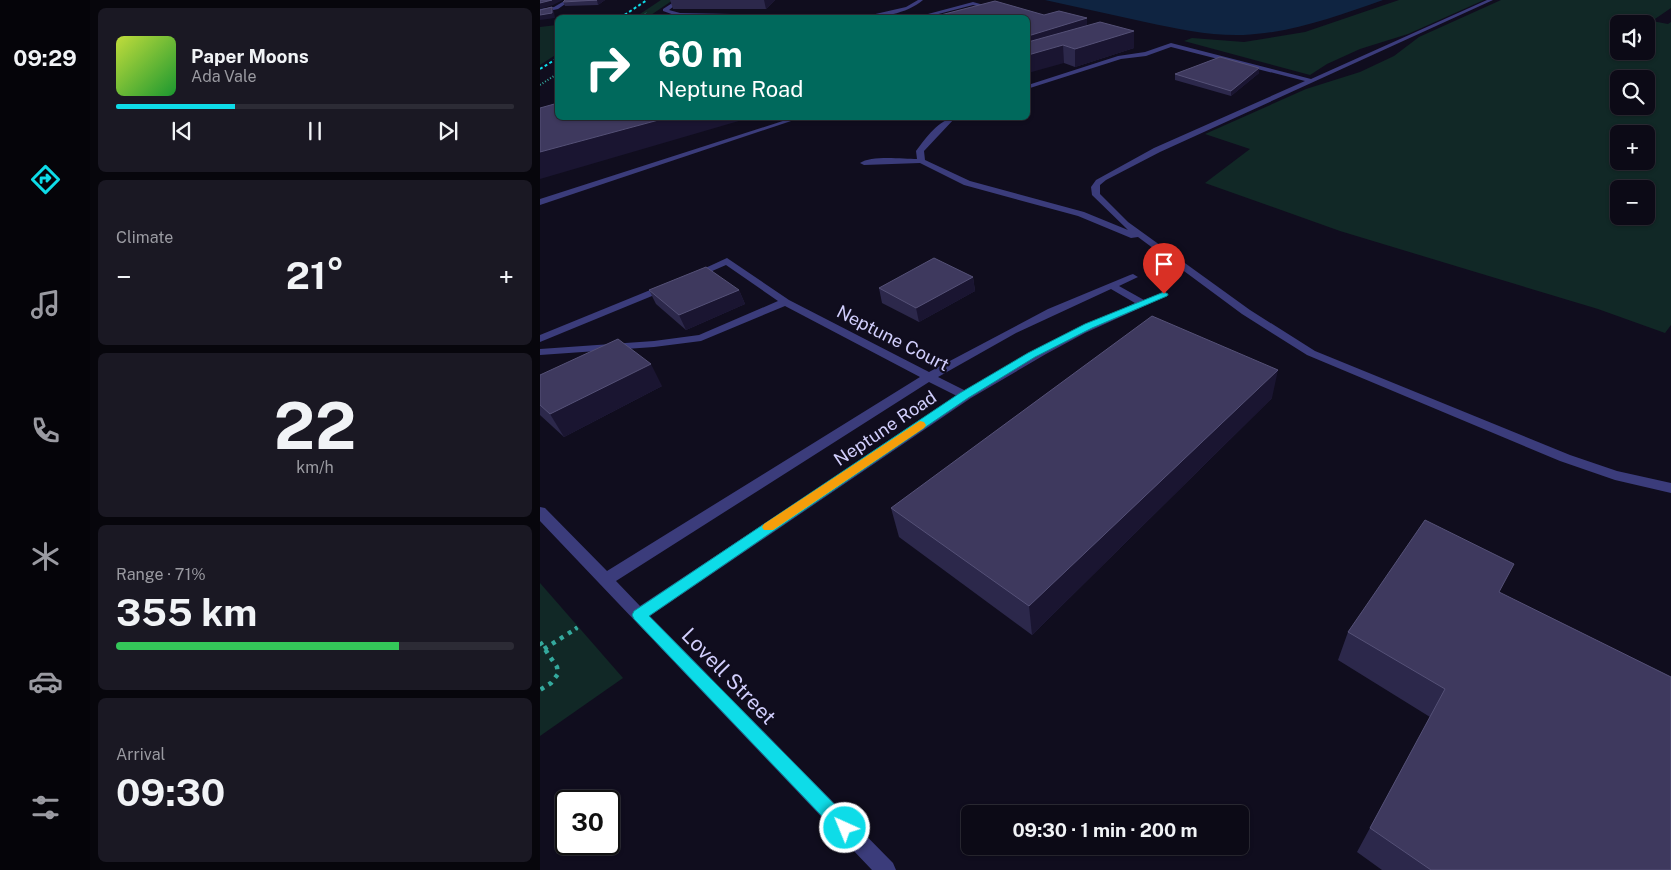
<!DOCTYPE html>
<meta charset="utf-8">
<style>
body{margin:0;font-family:"Public Sans",sans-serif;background:#1a1823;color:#f1f3f6;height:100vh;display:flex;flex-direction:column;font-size:19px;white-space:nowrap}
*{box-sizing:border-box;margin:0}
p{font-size:16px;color:#9a9aa1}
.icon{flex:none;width:28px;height:28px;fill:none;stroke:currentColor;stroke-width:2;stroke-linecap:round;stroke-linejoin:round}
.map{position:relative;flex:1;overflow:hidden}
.drawer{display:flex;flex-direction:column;gap:8px;padding:8px;background:#07060c;width:450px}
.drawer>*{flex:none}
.hud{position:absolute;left:15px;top:15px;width:475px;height:105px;border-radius:8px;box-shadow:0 1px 4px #0004,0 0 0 1px #2c2b35;background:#00695c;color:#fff;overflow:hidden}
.controls{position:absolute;left:1070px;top:15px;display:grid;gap:10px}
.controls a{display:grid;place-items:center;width:45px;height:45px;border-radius:8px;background:#0c0a16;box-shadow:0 1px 4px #0004,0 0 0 1px #2c2b35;font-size:25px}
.speed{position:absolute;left:15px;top:790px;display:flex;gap:10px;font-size:25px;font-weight:700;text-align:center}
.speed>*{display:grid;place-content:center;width:65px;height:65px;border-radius:50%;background:#0c0a16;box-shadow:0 1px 4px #0004,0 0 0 1px #2c2b35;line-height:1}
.speed .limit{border:2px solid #111;border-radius:8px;background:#fff;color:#111}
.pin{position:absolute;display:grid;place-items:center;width:42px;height:42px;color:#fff;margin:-51px -21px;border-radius:50% 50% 50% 0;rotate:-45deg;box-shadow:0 0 5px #0007}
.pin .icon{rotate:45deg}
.me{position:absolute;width:55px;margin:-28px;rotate:316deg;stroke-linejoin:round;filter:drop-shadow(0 0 4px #0008)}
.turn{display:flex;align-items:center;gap:18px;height:105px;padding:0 20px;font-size:22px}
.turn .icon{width:65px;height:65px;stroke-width:2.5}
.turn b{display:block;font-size:35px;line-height:42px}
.big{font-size:38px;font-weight:700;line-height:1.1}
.drawer .tile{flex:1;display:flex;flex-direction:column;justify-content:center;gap:8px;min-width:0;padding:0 18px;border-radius:8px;background:#1a1823}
.drawer .dial{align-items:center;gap:0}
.dial b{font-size:65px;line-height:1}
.song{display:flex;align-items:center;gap:15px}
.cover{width:60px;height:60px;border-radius:8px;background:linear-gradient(135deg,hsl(70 70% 55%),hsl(130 70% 35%))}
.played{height:5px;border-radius:2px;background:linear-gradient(90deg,#0edce8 30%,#2c2b35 30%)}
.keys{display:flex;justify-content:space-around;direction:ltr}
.heat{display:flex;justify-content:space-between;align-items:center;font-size:28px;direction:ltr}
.charge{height:8px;border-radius:4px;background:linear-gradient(90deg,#34c759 71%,#2c2b35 0)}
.trip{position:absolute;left:421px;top:805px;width:288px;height:50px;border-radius:8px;background:#0c0a16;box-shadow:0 1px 4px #0004,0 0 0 1px #2c2b35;font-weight:700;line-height:50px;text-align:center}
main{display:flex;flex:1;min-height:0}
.tab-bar{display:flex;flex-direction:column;width:90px;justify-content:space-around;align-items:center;background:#050409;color:#9a9aa1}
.tab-bar .icon{width:35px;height:35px}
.tab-bar .on{color:#0edce8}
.tab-bar b{font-size:22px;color:#f1f3f6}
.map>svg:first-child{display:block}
</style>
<main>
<nav class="tab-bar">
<b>09:29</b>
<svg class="icon on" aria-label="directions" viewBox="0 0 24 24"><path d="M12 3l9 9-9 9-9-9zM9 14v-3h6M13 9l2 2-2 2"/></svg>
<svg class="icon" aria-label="music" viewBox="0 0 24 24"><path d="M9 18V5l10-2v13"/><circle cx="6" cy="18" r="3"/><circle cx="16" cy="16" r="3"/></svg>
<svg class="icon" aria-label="phone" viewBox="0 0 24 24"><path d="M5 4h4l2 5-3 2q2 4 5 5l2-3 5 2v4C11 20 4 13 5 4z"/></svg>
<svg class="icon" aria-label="climate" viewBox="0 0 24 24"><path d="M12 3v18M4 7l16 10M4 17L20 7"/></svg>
<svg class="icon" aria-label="car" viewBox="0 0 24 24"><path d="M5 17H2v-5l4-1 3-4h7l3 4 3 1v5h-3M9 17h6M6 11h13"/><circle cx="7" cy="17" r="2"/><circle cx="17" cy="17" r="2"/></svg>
<svg class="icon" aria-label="filters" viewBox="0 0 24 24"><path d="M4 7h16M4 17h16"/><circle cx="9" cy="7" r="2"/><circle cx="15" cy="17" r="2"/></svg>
</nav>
<section class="drawer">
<div class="tile">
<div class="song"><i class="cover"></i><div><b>Paper Moons</b><p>Ada Vale</p></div></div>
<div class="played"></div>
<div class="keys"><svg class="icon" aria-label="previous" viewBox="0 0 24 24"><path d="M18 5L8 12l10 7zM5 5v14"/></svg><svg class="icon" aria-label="pause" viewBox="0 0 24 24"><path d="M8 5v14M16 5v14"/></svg><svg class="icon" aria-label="next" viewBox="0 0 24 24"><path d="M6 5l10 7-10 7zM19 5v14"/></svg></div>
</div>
<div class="tile"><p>Climate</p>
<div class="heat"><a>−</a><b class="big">21°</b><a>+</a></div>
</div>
<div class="tile dial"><b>22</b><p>km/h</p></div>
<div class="tile"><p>Range · 71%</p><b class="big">355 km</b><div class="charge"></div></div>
<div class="tile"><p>Arrival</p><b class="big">09:30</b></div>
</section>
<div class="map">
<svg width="1131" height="870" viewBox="0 0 1131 870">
<rect width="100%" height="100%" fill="#100d1e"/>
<g fill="#112826" fill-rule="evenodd">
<polygon points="121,0 133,0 108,17 94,18"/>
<polygon points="859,0 944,0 868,34 820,49 787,64 770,75 644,41 652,38 704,42 765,32"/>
<path d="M961,0H1131V8L1112,21L1128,24L1131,22V325L1125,333L1058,309L800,231L665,183L710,149L665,134L766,89L820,72L854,56L879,37ZM1079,24H1106V51H1079ZM1079,79H1106V106H1079ZM1079,134H1106V161H1079ZM1079,189H1106V216H1079Z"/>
<polygon points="17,25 17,54 0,65 0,27"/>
<polygon points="0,583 83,678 0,736"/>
</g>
<path fill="#0f2441" d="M505,0H843C797,16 752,33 703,35C670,36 638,29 605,22C572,15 538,7 505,0Z"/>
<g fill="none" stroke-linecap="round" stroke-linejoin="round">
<g stroke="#34a99d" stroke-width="1" stroke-dasharray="1 2" stroke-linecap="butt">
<polyline points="100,18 107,12"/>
<polyline points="15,75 18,73"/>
</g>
<polyline stroke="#34a99d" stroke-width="2" stroke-dasharray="1 2" stroke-linecap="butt" points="0,85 17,74"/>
<polyline stroke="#34a99d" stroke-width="4" stroke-dasharray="3 4.5" stroke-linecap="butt" points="35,629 38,627"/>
<g stroke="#34a99d" stroke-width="4.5" stroke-dasharray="4 5.5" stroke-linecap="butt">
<polyline points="0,642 17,667 18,674 11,683 0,690"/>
<polyline points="4,649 37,628"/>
</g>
<g fill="#3b3c7b" fill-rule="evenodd">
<polygon points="26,0 31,0 18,9 0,13 0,9 14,7"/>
<polygon points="137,0 142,0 129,10 140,13 192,14 196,18 140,17 123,11 123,9"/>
<path d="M378,0H383C367,14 339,18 318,18L366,7Z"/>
<path d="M947,0H953L620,152L566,180L560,185V194L588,222L710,310L775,351L1030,455L1077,471L1131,483V493L1075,480L1020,461L767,355L702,314L598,237L591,238L538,216L424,185L380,163L324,165L320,163C331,155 363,159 377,159L376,151C385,139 400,118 415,118L384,151L385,160L430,181L544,212L588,230L552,195L551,187L556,180L614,148L765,81L631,47L606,56L581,59L490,88L488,89V85L578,56L605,52L631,43L771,79Z"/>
<polygon points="433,2 458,9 429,18 419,18 449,9 433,5 383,18 373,18"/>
<polygon points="252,118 260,118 0,205 0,199"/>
<path d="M187,258L249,300L389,372L508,309L590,275L593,274L598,277L579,286L604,300L624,292L629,295L545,333L506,354L431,398L110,616L353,863L356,870H332L0,521V507L5,508L67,571L380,377L245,306L161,341L114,347L0,355V349L114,341L159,335L238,301L186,265L156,278H150L148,276ZM571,289L595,303L498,349L426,391L398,377L476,333ZM389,382L417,396L100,606L76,581Z"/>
<polygon points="125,284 130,287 129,289 0,342 0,335"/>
</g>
<g stroke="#0edce8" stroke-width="2" stroke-dasharray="3 2.5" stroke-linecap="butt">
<polyline points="80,18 107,0"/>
<polyline points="0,69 18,58"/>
</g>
</g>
<g fill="#2c284b">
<polygon points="25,0 65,0 58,5 25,6 23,2"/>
<polygon points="130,0 235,0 226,9 133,9"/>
<polygon points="504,15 547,25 594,48 535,67 524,63"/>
<polygon points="719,73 691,96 635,80 635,74"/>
<polygon points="433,277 435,291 379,322 342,303 339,288"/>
<polygon points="109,290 199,290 205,304 146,330 116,304"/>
<polygon points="0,375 122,386 24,437 0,415"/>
<polygon points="732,398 492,635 359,537 351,508"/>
<polygon points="959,592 1131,870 842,870 817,852 890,717 798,660 808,632"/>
</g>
<g fill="#1a1531">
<polygon points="12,0 23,0 13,5 0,9 0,3"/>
<polygon points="57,0 65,0 58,5"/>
<polygon points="224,0 235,0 226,9"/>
<polygon points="12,7 14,12 15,18 0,20 0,15"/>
<polygon points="547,18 547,35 488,53 488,36"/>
<polygon points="594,31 594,48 535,67 535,49"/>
<polygon points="523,45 524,63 488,73 488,55"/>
<polygon points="719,68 719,73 691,96 691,91"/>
<polygon points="126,118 209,118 0,179 0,152"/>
<polygon points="433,277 435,291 379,322 376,308"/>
<polygon points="199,290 205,304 146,330 139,315"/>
<polygon points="111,364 122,386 24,437 10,414"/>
<polygon points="738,370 732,398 492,635 489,606"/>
</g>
<g fill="#3e395e" stroke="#555177">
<polygon points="0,0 12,0 0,3"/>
<polygon points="25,0 57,0 23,2"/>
<polygon points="455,1 504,15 519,11 547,18 488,36 488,18 389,18"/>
<polygon points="12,7 12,13 0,15 0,10"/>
<polygon points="560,22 594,31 535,49 523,45 488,55 488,42"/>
<polygon points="680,57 719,68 691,91 635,74"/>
<polygon points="18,103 18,118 126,118 0,152 0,108"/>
<polygon points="394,258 433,277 376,308 339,288"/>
<polygon points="166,267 199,290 139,315 109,290"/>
<polygon points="612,316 738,370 489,606 351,508"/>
<polygon points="78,339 111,364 10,414 0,405 0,375"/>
<polygon points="885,520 974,564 959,592 1131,677 1131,870 891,870 830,828 905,689 808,632"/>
</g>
<polygon fill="#0edce8" stroke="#098f97" points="624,292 628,294 627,296 552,328 495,357 428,398 109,616 311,821 314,828 311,834 305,836 299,834 94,619 92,615 94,611 420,393 488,353 545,324"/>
<polygon fill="#f59e0b" points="380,421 384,422 386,425 384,428 233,530 224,530 222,527 224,524"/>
<g text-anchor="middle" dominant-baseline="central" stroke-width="4.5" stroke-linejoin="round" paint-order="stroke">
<g font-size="18" fill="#d1cefc" stroke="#100d1e">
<text transform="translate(353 338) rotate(27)">Neptune Court</text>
<text transform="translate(345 428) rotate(-34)">Neptune Road</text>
</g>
<g font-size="21" fill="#d1cefc" stroke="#100d1e">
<text transform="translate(189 676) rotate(46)">Lovell Street</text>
</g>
</g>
</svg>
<div class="controls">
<a><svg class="icon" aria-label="sound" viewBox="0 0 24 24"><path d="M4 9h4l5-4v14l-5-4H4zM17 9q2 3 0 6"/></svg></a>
<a><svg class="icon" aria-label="search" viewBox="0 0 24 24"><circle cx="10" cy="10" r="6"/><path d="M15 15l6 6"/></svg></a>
<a>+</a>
<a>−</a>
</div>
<div class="speed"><div class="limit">30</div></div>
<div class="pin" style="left:624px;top:294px;background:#d93025"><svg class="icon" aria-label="arrive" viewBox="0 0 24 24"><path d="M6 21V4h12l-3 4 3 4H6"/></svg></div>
<svg class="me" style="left:305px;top:828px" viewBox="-20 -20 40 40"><circle r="17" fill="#0edce8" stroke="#fff" stroke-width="3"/><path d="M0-11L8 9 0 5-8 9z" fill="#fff"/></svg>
<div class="trip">09:30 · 1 min · 200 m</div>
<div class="hud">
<div class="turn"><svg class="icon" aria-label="right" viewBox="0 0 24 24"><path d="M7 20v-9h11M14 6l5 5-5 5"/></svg><div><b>60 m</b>Neptune Road</div></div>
</div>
</div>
</main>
